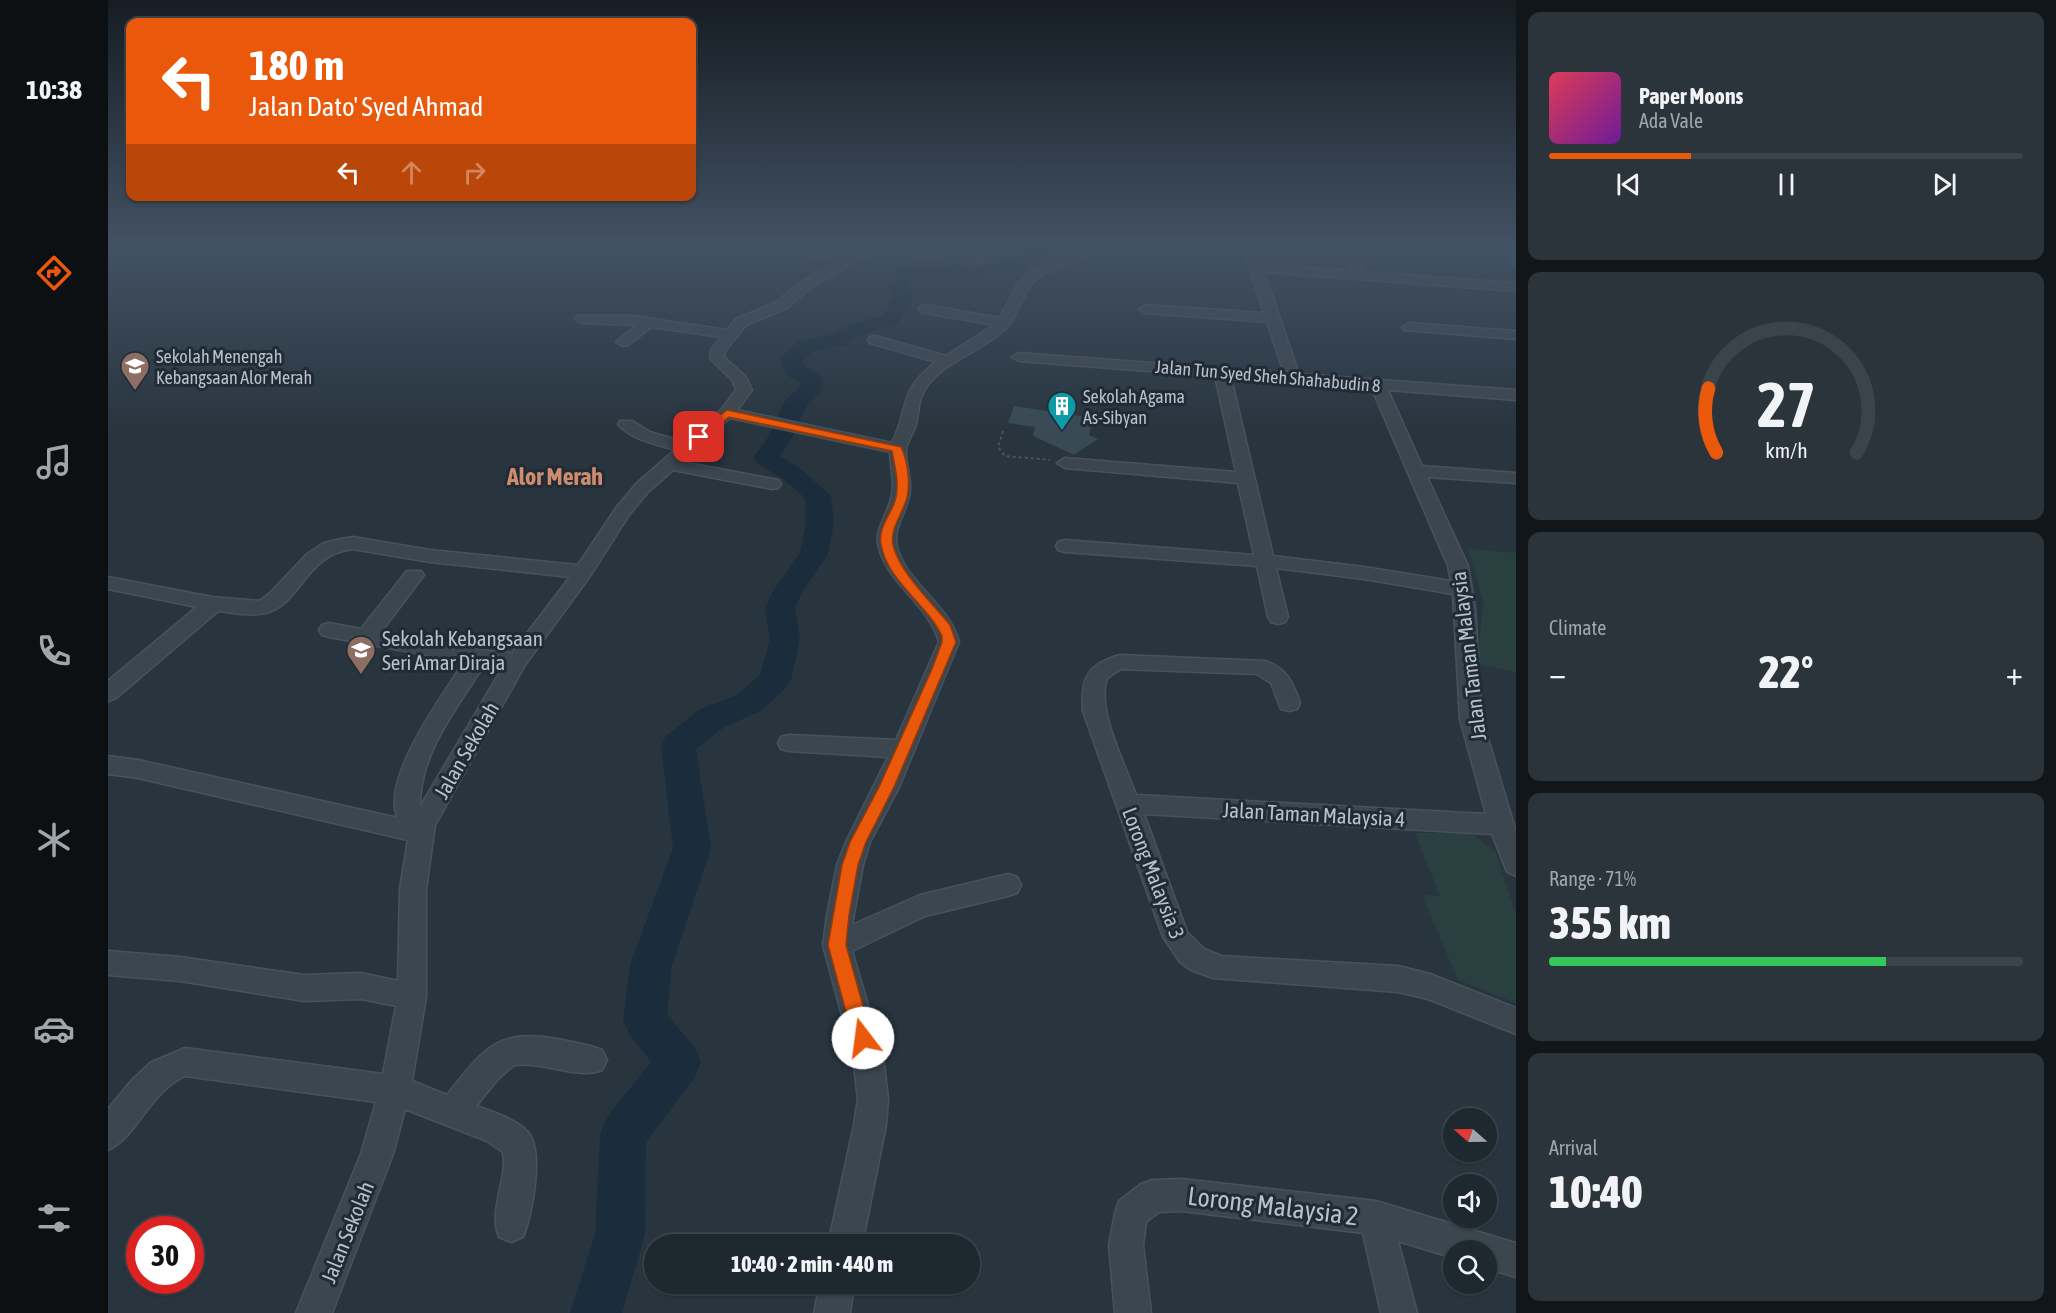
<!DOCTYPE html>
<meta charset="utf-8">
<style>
body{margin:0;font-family:"Asap Condensed",sans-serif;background:#2b343b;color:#f1f3f6;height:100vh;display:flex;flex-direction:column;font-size:22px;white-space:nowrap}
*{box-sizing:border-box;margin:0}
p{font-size:20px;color:#a1a6aa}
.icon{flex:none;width:33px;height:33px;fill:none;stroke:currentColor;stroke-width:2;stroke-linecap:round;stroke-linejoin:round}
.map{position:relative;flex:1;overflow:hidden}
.details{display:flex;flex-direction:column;gap:12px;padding:12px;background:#10161a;width:540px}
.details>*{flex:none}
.guide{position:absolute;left:18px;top:18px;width:570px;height:183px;border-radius:12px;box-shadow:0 2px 4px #0004,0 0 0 2px #3c444b;background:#ea580c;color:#fff;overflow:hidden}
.needle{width:39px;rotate:290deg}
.buttons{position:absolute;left:1335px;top:1108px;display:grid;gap:12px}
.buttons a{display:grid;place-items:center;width:54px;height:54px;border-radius:50%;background:#1e282f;box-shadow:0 2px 4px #0004,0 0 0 2px #3c444b;font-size:30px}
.speed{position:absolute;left:18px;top:1216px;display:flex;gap:12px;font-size:30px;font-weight:700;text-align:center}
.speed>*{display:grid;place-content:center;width:78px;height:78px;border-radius:50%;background:#1e282f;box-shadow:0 2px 4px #0004,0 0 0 2px #3c444b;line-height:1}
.speed .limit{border:9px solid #d22;background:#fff;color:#111}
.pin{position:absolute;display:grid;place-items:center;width:51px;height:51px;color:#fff;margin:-26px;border-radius:12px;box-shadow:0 3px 9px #0006}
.me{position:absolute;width:66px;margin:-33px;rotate:345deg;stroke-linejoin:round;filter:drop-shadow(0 0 4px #0008)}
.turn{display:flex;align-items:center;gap:21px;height:126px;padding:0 24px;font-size:27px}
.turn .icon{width:78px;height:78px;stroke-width:2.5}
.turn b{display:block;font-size:42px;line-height:51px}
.lanes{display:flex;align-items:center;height:57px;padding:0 24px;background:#0003;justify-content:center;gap:30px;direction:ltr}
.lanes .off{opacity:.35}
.big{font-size:45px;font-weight:800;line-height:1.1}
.details .card{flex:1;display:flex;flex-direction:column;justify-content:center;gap:9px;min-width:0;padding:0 21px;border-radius:12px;background:#2b343b}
.details .dial{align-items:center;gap:0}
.dial svg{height:156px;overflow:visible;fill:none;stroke:#3c444b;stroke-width:7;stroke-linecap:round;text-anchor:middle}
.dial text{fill:#f1f3f6;stroke:none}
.song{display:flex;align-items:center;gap:18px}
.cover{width:72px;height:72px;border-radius:9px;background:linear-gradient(135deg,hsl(350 70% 55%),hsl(280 70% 35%))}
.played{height:6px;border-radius:3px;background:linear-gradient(90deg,#ea580c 30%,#3c444b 30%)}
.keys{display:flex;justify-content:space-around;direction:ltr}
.heat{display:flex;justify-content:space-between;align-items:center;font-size:33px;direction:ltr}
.charge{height:9px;border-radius:4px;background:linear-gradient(90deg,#34c759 71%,#3c444b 0)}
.trip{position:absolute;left:536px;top:1234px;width:336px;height:60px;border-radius:30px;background:#1e282f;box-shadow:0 2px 4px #0004,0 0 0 2px #3c444b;font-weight:800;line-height:60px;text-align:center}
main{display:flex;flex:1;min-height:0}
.menu{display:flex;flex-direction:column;width:108px;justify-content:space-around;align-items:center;background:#0c1013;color:#a1a6aa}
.menu .icon{width:42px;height:42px}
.menu .current{color:#ea580c}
.menu b{font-size:27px;color:#f1f3f6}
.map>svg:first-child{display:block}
</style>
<main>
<nav class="menu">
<b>10:38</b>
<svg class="icon current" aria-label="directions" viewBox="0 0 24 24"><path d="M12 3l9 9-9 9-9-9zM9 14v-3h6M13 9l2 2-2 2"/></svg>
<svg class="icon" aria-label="music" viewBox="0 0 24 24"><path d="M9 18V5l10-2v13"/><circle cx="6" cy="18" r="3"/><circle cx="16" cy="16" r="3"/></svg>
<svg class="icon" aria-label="phone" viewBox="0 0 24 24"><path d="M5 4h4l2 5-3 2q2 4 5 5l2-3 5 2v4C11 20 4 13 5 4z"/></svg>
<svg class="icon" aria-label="climate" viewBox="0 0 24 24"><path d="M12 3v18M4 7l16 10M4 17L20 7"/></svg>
<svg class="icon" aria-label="car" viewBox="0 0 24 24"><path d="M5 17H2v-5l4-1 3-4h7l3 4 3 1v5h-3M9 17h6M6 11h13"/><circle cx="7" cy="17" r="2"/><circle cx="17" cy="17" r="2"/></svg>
<svg class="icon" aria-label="filters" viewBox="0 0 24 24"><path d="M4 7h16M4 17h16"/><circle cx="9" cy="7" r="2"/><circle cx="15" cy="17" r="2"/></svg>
</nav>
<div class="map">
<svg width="1408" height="1313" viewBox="0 0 1408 1313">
<rect width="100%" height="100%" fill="#28353f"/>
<g fill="#2a4040">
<polygon points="1360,549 1408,553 1408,672 1370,664 1375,600"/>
<polygon points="1307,833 1364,833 1388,853 1408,915 1408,1003 1350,980 1314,895 1332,896"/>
</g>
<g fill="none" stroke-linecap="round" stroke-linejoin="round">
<path fill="#1b2d3d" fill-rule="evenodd" d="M915,247H933L937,255L935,259L898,275L803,279L801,286L805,297L791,323L754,334L737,345L704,352L694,361C699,370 709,371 715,379L713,392L699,404L685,436L672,456L693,469L723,496L726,523L720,554L694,592L687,608L692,639L683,680L678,688L653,711L616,727L588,749L603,848L564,965L559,1015L587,1047L593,1062L587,1077L538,1142L537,1234L514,1313H462L487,1234L492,1135L498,1118L543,1062L522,1035L515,1021L522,965L565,848L553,745L558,736L592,709L629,695L652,675L662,639L657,608L665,591L692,553L698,523L697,498L675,479L649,463L645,458L661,436L677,400L690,389L692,382L680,376L671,360L689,342L722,335L740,326L776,315L785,297L781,286L789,270L895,263L918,253Z"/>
</g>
<polygon fill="#3a4a55" points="906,406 985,418 981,435 990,439 966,455 925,436 927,427 900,423"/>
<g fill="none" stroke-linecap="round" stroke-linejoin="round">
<g stroke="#48525c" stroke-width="3">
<g id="minor">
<path d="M692,247H698L739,257L756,247H771L701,289L679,308L638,325L617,351L616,357L637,376L644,390L629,410L784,443C802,406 790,391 828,362L762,343L760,340L762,337L767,336L838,356L886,325L813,312L811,309L813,306L818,305L892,318L908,287L921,272L974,247H989C974,263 946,265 929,279C912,293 911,318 894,332C871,353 830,363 815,393C810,402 811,413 808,424C806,432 800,440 798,449C797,463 803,477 802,490C801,510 784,527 789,547C799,584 841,604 851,642L791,787L762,842L755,865L744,925L812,895L900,874L909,877L913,885L909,893L900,896L817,916L744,951L775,1056L780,1099L778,1125L754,1245H720L746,1125L750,1099L745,1056L715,945L719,915L729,865L738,842L780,757L681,751L673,749L670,743L673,737L681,735L788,740L831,642C821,605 781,585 771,548C765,529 782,513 784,494C787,480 782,466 782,452L622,418L574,462L670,480L673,484L670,488L664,489L565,470L540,492L521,515L482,576L417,665L327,825L318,889V997L304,1081L339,1095C375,1050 388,1028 449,1039C465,1042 480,1044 494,1050L499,1060L494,1070C470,1080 435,1061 406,1065L390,1079L368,1106C385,1112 406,1118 419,1131C437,1150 424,1215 415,1237L403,1242L391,1237C380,1210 400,1180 395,1152L379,1141L297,1109L285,1154L224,1313H188L253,1154L268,1102L77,1076C41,1093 28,1138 0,1150V1109L23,1081L42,1063L77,1048L275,1074L288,1006L253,999L196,1001L72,981L0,975V951L72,957L196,975L253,973L290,981L292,889L300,840L30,778L0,774V756L30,760L290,818C271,781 336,693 356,662L221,637L214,635L211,630L214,625L221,623L253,629L299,571H313L316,575L273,632L370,650L404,653L462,577L322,562L245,549C198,554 194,601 161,612C145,617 127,613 110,611L8,698L0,701V681L89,607L0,589V577L104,597L152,601L162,593L199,554L216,543L233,539L245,537L322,550L470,565L508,508L528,484L567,450C548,444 523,440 510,424L512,421H524L542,432L576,442L613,410L628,390L625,381L602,358L603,350L613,337L543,327L520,345L515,346L508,342L529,325L474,323L467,319L469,316H525L619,330L628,319L669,302L691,283L729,262L692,253L690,250ZM376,665L395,667L312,807C311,754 349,708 376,665Z"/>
<path d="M775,247C788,247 880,255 885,260C873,271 800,254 781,251Z"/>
<path d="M1135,247H1147L1153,264L1245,271L1232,247H1244L1258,272L1408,283V291L1156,272L1191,374L1408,390V400L1280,390L1314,466L1408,473V483L1319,477L1360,566L1367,608L1374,719L1408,832V876L1399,872L1384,834L1036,814L1079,932L1096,949L1113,956L1290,966L1322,974L1408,1008V1034L1320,999L1290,992L1105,978L1083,970L1072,962L1055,937L975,711C972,678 980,664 1012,655L1157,661C1179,668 1185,683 1192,703L1189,709L1181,711L1173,709L1163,683L1149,674L1013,669L999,678C988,711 1017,763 1028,795L1378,814L1352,719L1345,594L1256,579L1168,568L1180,617L1177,622L1170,624L1163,622L1160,617L1149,566L957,552L950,550L948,546L950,542L957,540L1146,555L1130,483L957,468L949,463L957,458L1128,472L1107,376L911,361L904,357L911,353L1176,373L1159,322L1038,313L1031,309L1038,305L1156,313ZM1123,378L1264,389L1340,566L1343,581L1256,567L1165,556Z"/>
<polygon points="1390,247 1402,247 1408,253 1408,265 1404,264"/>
<polygon points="1301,323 1408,331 1408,339 1296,330 1294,327"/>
<polygon points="1074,1179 1268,1201 1408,1243 1408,1277 1378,1268 1378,1251 1346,1251 1346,1258 1290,1241 1309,1313 1273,1313 1255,1233 1074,1211 1051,1212 1038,1222 1035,1245 1043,1313 1007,1313 1001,1245 1007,1213 1011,1201 1033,1184 1045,1180"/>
<polygon points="712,1284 746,1284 742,1313 706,1313"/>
</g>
</g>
<polyline stroke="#435857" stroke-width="2" stroke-dasharray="3 3" stroke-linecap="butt" points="895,431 890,447 897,456 942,460"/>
<use href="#minor" fill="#3c464f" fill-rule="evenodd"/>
</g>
<linearGradient id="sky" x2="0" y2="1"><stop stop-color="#161d23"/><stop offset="0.57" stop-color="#425163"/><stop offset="1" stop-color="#425163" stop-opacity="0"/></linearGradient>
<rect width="1408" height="431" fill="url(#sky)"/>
<path fill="#ea580c" stroke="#983908" stroke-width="1.5" d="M619,410L793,447C800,461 803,486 798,501C793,516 782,529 785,545C791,572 825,604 842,625L848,642L786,787L758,842L750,865L741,915L738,945L764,1038L761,1045L755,1047L748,1045L745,1038L720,945L734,865L742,842L771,787L824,669L834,642V636C819,604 779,581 773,544C770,528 782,516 787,501C792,485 787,467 784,451L621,417L595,439H588V435Z"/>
<defs>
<g id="school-pin" transform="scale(1.5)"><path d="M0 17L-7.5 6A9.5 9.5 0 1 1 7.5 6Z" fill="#8d6e63" stroke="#202b35"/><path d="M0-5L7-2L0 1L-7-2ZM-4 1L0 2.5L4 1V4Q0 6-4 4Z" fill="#fff"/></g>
<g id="building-pin" transform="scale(1.5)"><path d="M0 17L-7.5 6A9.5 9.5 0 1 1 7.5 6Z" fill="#0f9aa8" stroke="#202b35"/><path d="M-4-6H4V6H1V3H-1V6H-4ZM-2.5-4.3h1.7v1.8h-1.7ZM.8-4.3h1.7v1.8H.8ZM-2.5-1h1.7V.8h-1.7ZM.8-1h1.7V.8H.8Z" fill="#fff"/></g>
</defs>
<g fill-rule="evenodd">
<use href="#school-pin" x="27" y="366"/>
<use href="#building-pin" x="954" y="406"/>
<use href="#school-pin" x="253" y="650"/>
</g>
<g text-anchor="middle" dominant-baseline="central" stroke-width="6" stroke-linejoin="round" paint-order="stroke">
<g font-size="18" fill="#b8c1ca" stroke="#202b35" text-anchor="start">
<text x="48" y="356">Sekolah Menengah<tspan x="48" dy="21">Kebangsaan Alor Merah</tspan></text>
<text x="975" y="396">Sekolah Agama<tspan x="975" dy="21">As-Sibyan</tspan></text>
</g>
<g font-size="18" fill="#b8c1ca" stroke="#202b35">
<text transform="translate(1160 376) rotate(5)">Jalan Tun Syed Sheh Shahabudin 8</text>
</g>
<g font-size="21" fill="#b8c1ca" stroke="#202b35" text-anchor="start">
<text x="274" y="638">Sekolah Kebangsaan<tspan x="274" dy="24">Seri Amar Diraja</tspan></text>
</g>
<g font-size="21" fill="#b8c1ca" stroke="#202b35">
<text transform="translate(1360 656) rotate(-97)">Jalan Taman Malaysia</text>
<text transform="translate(358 750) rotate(-60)">Jalan Sekolah</text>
<text transform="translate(1206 814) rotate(3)">Jalan Taman Malaysia 4</text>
<text transform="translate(1046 873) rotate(69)">Lorong Malaysia 3</text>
<text transform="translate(239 1232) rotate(-68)">Jalan Sekolah</text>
</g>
<g font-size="24" font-weight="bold" fill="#cf8b6e" stroke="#202b35">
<text x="447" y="476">Alor Merah</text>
</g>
<g font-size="26" fill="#b8c1ca" stroke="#202b35">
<text transform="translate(1165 1206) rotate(7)">Lorong Malaysia 2</text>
</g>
</g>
</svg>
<div class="buttons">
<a><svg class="needle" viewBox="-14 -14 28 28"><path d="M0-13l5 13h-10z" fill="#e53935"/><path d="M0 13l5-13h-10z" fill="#a1a6aa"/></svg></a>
<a><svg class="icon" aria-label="sound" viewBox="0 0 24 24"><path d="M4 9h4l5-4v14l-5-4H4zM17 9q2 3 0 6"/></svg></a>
<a><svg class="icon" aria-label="search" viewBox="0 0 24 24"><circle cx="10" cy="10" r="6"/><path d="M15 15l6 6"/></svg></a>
</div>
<div class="speed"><div class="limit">30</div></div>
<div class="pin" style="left:591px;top:437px;background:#d93025"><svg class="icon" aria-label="arrive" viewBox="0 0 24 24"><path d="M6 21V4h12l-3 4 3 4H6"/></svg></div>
<svg class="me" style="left:755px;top:1038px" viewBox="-20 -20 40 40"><circle r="19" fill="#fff"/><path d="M0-13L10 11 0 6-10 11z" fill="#ea580c"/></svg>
<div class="trip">10:40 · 2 min · 440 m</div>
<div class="guide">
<div class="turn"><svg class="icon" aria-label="left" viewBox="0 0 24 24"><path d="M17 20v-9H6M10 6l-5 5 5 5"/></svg><div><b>180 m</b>Jalan Dato' Syed Ahmad</div></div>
<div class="lanes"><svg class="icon" aria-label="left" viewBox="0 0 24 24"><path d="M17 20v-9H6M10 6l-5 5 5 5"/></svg><svg class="icon off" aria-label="ahead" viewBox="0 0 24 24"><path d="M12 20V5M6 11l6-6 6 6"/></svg><svg class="icon off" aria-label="right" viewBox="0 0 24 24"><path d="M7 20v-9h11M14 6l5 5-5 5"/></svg></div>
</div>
</div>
<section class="details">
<div class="card">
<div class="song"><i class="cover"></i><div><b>Paper Moons</b><p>Ada Vale</p></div></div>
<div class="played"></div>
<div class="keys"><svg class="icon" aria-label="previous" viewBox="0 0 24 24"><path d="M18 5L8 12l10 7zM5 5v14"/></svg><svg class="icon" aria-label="pause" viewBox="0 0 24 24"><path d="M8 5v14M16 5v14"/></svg><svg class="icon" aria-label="next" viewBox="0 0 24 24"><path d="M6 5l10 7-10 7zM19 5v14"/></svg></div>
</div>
<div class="card dial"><svg viewBox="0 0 100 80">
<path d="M14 69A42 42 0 1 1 86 69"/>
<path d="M14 69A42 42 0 0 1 10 36" stroke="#ea580c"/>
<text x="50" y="56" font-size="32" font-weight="700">27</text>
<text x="50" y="72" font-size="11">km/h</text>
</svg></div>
<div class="card"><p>Climate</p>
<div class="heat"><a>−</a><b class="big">22°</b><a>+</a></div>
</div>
<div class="card"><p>Range · 71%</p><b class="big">355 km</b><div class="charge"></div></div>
<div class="card"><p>Arrival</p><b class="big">10:40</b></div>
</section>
</main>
